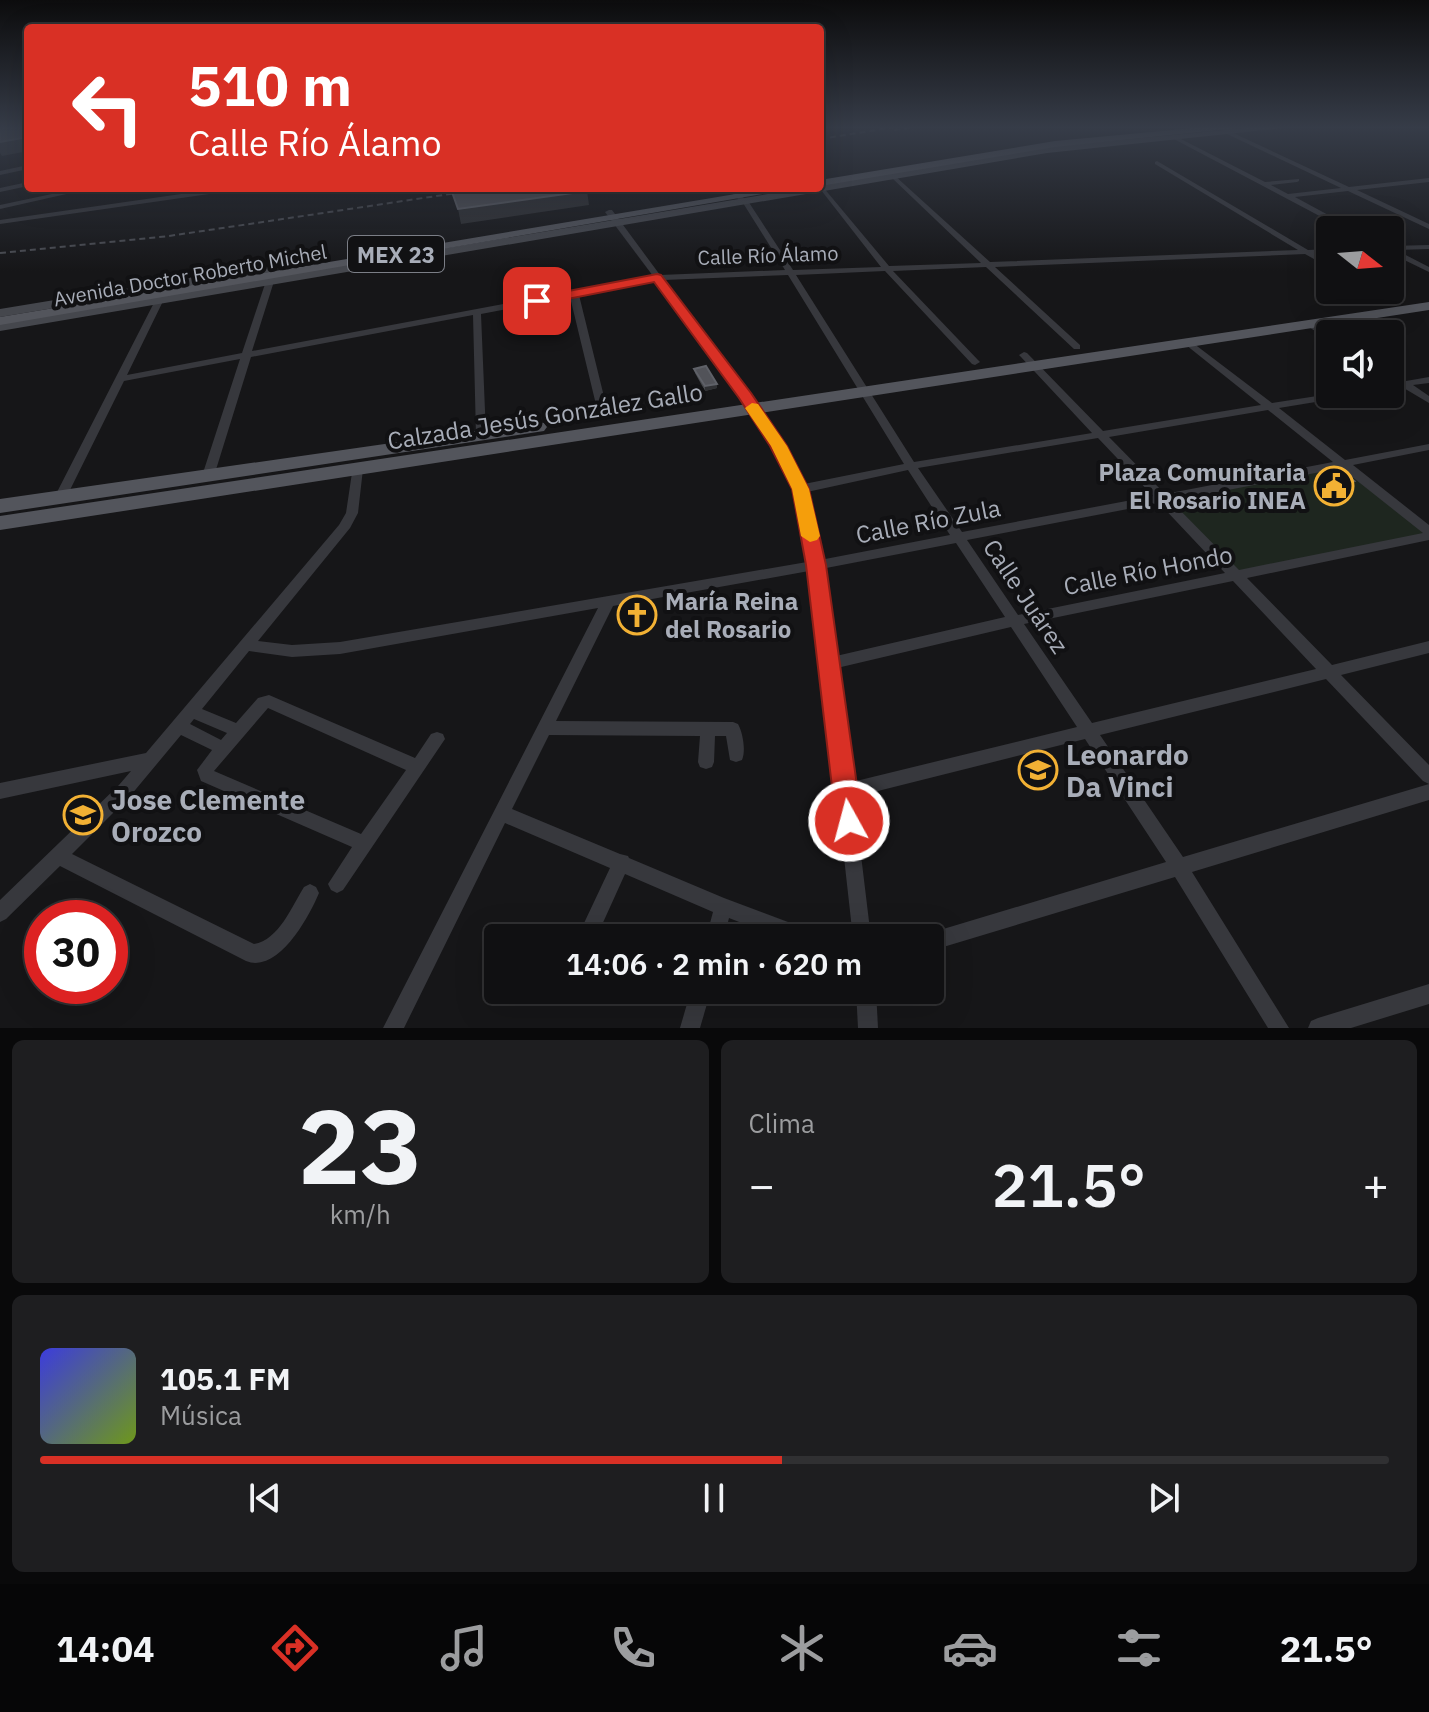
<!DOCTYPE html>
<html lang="es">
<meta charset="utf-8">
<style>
body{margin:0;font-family:"IBM Plex Sans",sans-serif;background:#1e1e20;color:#f1f3f6;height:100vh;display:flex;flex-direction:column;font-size:30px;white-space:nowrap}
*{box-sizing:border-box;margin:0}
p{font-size:26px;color:#9c9d9f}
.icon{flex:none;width:44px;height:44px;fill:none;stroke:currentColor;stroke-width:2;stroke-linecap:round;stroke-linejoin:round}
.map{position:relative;height:1028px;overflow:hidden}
.details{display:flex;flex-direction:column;gap:12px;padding:12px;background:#09090a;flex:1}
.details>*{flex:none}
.guide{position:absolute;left:24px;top:24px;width:800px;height:168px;border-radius:8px;box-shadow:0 8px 32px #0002,0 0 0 2px #303032;background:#d93025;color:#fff;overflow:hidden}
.needle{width:52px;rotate:107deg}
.controls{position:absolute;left:1316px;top:216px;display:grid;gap:16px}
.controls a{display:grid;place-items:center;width:88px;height:88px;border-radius:8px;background:#101012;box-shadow:0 8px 32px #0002,0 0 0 2px #303032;font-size:40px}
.speed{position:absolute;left:24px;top:900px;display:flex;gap:16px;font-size:40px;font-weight:700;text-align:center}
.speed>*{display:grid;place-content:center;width:104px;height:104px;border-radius:50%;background:#101012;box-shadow:0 8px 32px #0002,0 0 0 2px #303032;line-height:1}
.speed .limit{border:12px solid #d22;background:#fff;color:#111}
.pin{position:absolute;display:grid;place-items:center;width:68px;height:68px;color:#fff;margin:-34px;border-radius:16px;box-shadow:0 4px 12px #0006}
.me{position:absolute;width:88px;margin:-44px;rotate:353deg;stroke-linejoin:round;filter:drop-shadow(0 0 6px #0008)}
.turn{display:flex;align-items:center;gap:28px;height:168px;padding:0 32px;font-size:36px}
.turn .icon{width:104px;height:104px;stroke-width:2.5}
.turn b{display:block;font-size:56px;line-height:68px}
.big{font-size:60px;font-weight:600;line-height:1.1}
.details .widget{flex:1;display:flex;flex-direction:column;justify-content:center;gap:12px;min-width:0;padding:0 28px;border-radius:12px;background:#1e1e20}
.details .dial{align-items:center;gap:0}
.dial b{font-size:104px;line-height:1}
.song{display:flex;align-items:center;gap:24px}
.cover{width:96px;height:96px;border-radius:12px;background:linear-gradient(135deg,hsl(240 70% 55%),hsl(80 70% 35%))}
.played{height:8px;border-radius:4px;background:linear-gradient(90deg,#d93025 55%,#303032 55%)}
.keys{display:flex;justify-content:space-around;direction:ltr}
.heat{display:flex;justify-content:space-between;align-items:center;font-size:44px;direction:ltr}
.details .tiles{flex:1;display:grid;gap:12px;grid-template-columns:1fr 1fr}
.widget:last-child{grid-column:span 2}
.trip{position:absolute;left:484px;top:924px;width:460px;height:80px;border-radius:8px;background:#101012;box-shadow:0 8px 32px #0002,0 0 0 2px #303032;font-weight:600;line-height:80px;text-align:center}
.tab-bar{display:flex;height:128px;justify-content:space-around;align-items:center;background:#060607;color:#9c9d9f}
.tab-bar .icon{width:56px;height:56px}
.tab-bar .selected{color:#d93025}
.tab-bar b{font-size:36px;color:#f1f3f6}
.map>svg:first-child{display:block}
</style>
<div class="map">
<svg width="1429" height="1028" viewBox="0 0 1429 1028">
<rect width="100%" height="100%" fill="#161618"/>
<polygon fill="#1e261f" points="1343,466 1429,534 1239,574 1166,498"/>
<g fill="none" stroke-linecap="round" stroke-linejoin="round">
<g fill="#37383d" fill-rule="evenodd">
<polygon points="1227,132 1231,132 1349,187 1429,178 1429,182 1357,190 1429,224 1429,229 1348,191 1295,197 1356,230 1346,230 1172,138 1177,137 1265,182 1299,179 1299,181 1297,182 1271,185 1288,194 1341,188 1227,134"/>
<path d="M1157,161L1308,250L1330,249V253L1315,254L1330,263V268L1305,254L995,267L1080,345V349H1074L986,267L893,271L978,360L980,362L975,365L972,364L885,271L796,275L914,462L1092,433L1021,357L1019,355L1024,352L1027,353L1103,431L1261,405L1186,345V341L1189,340L1272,403L1330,394H1351L1346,397L1279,408L1345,460L1429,444V450L1353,465L1429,525V540L1247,578L1332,665L1429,641V653L1341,675L1429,765V784L1423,781L1326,679L1100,735L1183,857L1429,784V800L1192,872L1289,1028H1268L1175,877L930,951V938H922L923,935L930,933L1166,862L1085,739L854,797L871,938H853L819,633L809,571L613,606L556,721L733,722L738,724C743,733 746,751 742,760L736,762L730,760L726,736H715L714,762L712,767L706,769L700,767L698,762L700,736L549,735L512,809L620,854L628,856L629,858L724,898L812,931L814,938H780L729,918L724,938H706L713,912L625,874L596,938H577L610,868L505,823L404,1028H383L598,608L340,654L292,657L249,651L202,709L236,723L258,698L269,695L415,758L431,734L437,732L443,734L445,739L343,890L337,893L331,890L328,884L352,847L201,781L197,770L212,750L181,735L131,795L72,854L254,944C279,940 292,906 304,887L310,884L316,887L319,893C309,917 278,974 246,961L60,866L6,919L0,922V900L119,785L131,771L0,799V783L146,753L339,525L346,513L353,466L357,465L363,469L358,513L350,528L258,641L292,645L340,642L807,562L795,489L774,446L742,397L656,281L579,295L609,417L608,419H600L599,417L570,297L481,314L486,435L485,437L481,438L476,435L473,315L251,357L214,476L208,480L202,476L240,359L124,381L67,496L61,500L57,499L55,496L160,291L167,293L127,375L242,353L268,275L272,273L276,275L252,351L653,276L605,212L609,210H612L660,275L785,270L743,203L730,192L733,190L748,201L793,270L881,267L821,190V188L823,187L889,266L981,263L892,178L891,177L894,175L990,262L1298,250L1155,164V162ZM788,275L904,464L804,484C766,411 714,346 664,280ZM1268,410L1333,462L1165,494L1109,437ZM1098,438L1153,496L962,532L918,468ZM1341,468L1423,533L1239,570L1171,501ZM908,470L950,535L820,560L807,492ZM1159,503L1225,573L1018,615L967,540ZM956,543L1005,617L836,656L821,569ZM1233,581L1316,669L1092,723L1024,624ZM1011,627L1077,727L852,782L837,668ZM268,708L406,770L361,834L214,771ZM194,719L227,733L221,740L190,724Z"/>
<polygon points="28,165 28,169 0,175 0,171"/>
<polygon points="28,182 28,186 0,192 0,188"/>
<polygon points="80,188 93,188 0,209 0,205"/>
<polygon points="223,188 240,188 237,190 0,224 0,220"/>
<polygon points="1429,245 1429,249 1396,250 1429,267 1429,272 1390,253 1390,246"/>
<polygon points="1367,290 1377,290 1393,301 1386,303"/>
<polygon points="1310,321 1332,334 1330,334 1330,340 1307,326 1307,322"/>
<polygon points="1390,372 1406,381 1429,377 1429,383 1413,385 1429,396 1429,403 1402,387 1390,389 1390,383 1395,382 1390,379"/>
<polygon points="1429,984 1429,1004 1351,1028 1308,1028 1311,1021 1318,1018"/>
<polygon points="691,990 711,990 700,1028 680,1028"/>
<polygon points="856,990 876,990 878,1028 858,1028"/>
</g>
<g fill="#45474d" fill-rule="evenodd">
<polygon points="1256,127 1293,127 1047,153 0,331 0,323 804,188 820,188 820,185 1047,147"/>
<polygon points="272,264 276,265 276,271 0,317 0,309"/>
</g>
<g fill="#53555c" fill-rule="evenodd">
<polygon points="1205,127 1248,127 1055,147 820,186 820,180 1055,141"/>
<polygon points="772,188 798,188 0,325 0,317"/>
<polygon points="1429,302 1429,310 0,530 0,516"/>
<polygon points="538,422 544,423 547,427 544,431 0,513 0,499"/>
</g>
<g stroke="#4a4c52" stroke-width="2" stroke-dasharray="6 4" stroke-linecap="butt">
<polyline points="894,130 916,127"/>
<polyline points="820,139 895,127"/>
<polyline points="0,253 169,236 490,188"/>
</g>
</g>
<g fill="#47494d">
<polygon points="694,369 717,388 705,391 695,373"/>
<polygon points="1326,474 1348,490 1333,493 1320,482"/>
</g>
<g fill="#2f3033">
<polygon points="28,137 28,151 2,156 0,153 0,142"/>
<polygon points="587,191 589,205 461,224 458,209"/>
<polygon points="717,384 717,388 705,391 705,386"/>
<polygon points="1354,481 1348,490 1333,493 1339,484"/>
</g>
<g fill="#525359" stroke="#5f6168" stroke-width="2">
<polygon points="0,127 28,127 28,137 0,142"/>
<polygon points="461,188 585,188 587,191 458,209 451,189"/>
<polygon points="706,366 717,384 705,386 694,369"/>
<polygon points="1341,471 1354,481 1339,484 1326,474"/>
</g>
<linearGradient id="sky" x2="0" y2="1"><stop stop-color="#0c0c0d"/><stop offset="0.47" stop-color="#363c48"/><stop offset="1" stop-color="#363c48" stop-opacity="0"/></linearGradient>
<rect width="1429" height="271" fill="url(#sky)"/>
<polygon fill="#d93025" stroke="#8d1f18" stroke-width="2" points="657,274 661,275 751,393 787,446 809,489 826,565 862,821 858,829 849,833 840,829 836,821 806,565 792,489 770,446 739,398 654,282 537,305 531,301 537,297"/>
<polygon fill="#f59e0b" points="752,403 758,404 787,446 809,489 820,536 817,540 810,542 801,536 792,489 771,446 745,408"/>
<defs>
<g id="civic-ring" transform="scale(2)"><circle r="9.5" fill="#111113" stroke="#f2b134" stroke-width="1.5"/><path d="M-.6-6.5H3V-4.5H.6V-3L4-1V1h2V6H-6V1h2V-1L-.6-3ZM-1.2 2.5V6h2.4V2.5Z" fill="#f2b134"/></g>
<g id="church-ring" transform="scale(2)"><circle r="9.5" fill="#111113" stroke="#f2b134" stroke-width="1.5"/><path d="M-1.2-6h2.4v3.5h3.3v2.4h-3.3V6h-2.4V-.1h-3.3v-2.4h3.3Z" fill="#f2b134"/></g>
<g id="school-ring" transform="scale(2)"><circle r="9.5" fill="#111113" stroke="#f2b134" stroke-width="1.5"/><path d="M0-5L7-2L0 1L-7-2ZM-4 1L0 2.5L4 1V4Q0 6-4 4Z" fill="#f2b134"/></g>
</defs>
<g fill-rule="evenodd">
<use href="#civic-ring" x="1334" y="486"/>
<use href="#church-ring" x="637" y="615"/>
<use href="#school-ring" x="1038" y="770"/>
<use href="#school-ring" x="83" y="815"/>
</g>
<g text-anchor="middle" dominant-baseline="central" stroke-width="8" stroke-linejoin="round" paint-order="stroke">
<g font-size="20" fill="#a8adb8" stroke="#111113">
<text transform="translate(768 255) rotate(-2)">Calle Río Álamo</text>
<text transform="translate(190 275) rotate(-10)">Avenida Doctor Roberto Michel</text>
</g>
<rect fill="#111113" stroke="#7b7e86" stroke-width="2" x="348" y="236" width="96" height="36" rx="6"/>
<g font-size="22" font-weight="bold" fill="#a8adb8">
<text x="396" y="254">MEX 23</text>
</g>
<g font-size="24" fill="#a8adb8" stroke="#111113">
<text transform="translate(545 416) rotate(-9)">Calzada Jesús González Gallo</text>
<text transform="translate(928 521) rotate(-11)">Calle Río Zula</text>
<text transform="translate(1148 570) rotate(-11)">Calle Río Hondo</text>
<text transform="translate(1026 596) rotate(56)">Calle Juárez</text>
</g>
<g font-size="24" font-weight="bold" fill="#a8adb8" stroke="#111113" text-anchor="end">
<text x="1306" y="472">Plaza Comunitaria<tspan x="1306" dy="28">El Rosario INEA</tspan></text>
<text x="665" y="601" text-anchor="start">María Reina<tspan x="665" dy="28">del Rosario</tspan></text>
</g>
<g font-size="28" font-weight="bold" fill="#a8adb8" stroke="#111113" text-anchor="start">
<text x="1066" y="754">Leonardo<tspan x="1066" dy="32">Da Vinci</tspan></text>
<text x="111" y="799">Jose Clemente<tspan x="111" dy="32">Orozco</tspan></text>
</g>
</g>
</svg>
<div class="controls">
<a><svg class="needle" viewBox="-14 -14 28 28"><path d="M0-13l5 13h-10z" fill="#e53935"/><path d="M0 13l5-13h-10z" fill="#9c9d9f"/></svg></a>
<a><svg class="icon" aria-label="sound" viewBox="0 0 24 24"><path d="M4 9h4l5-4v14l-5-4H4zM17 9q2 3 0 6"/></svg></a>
</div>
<div class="speed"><div class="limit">30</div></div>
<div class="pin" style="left:537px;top:301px;background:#d93025"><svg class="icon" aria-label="arrive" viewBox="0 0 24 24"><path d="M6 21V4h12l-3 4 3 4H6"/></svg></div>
<svg class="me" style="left:849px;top:821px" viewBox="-20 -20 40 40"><circle r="17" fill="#d93025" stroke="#fff" stroke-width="3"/><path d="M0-11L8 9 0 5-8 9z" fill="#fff"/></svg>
<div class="trip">14:06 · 2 min · 620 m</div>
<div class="guide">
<div class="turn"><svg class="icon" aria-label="left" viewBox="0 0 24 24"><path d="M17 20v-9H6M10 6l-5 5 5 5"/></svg><div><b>510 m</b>Calle Río Álamo</div></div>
</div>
</div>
<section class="details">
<div class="tiles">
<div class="widget dial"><b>23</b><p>km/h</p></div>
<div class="widget"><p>Clima</p>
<div class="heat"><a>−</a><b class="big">21.5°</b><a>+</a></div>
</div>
<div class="widget">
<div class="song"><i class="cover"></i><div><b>105.1 FM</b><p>Música</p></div></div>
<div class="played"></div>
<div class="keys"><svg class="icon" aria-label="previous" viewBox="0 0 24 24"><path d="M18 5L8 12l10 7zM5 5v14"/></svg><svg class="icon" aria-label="pause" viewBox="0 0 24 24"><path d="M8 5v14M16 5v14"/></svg><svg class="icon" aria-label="next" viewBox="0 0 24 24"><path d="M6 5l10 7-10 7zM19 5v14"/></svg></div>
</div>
</div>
</section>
<nav class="tab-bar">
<b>14:04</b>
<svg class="icon selected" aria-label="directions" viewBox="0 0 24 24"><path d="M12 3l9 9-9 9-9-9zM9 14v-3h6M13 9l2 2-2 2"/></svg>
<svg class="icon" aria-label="music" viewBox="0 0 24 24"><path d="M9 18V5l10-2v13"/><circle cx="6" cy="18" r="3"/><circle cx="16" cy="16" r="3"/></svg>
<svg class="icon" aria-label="phone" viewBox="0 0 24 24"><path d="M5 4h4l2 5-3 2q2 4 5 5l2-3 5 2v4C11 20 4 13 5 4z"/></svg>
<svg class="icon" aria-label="climate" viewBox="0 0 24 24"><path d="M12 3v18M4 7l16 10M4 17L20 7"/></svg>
<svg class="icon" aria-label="car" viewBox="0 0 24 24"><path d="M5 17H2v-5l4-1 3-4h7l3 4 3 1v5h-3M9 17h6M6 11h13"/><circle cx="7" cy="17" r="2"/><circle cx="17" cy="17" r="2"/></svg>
<svg class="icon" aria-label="filters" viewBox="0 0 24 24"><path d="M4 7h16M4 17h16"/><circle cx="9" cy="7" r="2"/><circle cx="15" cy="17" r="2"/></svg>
<b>21.5°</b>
</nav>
